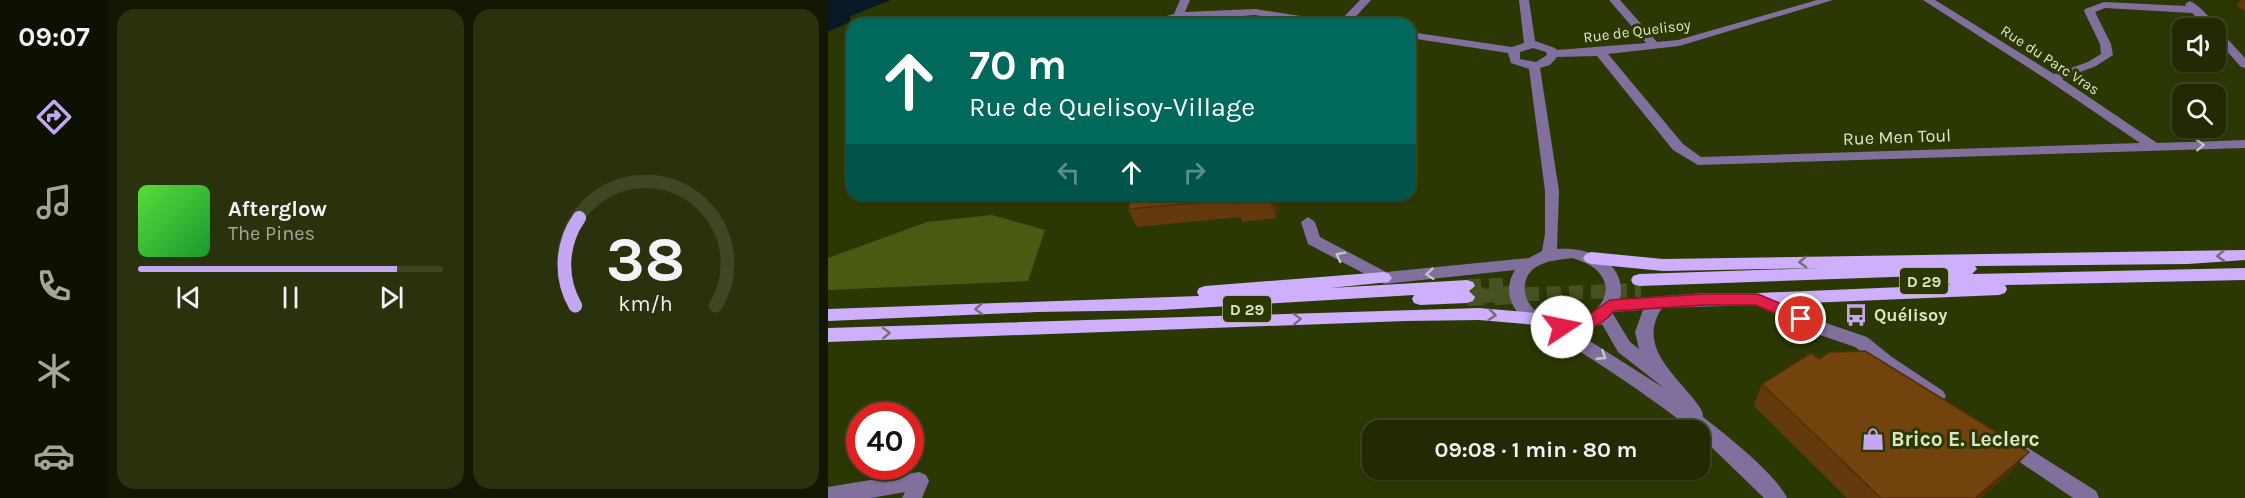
<!DOCTYPE html>
<html lang="fr">
<meta charset="utf-8">
<style>
body{margin:0;font-family:Karla,sans-serif;background:#29320c;color:#f1f3f6;height:100vh;display:flex;flex-direction:column;font-size:22px;white-space:nowrap}
*{box-sizing:border-box;margin:0}
p{font-size:20px;color:#a2a799}
.icon{flex:none;width:33px;height:33px;fill:none;stroke:currentColor;stroke-width:2;stroke-linecap:round;stroke-linejoin:round}
.map{position:relative;flex:1;overflow:hidden}
.side{display:flex;flex-direction:column;gap:9px;padding:9px;background:#121701;width:720px}
.side>*{flex:none}
.hud{position:absolute;left:18px;top:18px;width:570px;height:183px;border-radius:18px;box-shadow:0 2px 4px #0004,0 0 0 2px #3e4624;background:#00695c;color:#fff;overflow:hidden}
.controls{position:absolute;left:1344px;top:18px;display:grid;gap:12px}
.controls a{display:grid;place-items:center;width:54px;height:54px;border-radius:12px;background:#212a02;box-shadow:0 2px 4px #0004,0 0 0 2px #3e4624;font-size:30px}
.speed{position:absolute;left:18px;top:402px;display:flex;gap:12px;font-size:30px;font-weight:700;text-align:center}
.speed>*{display:grid;place-content:center;width:78px;height:78px;border-radius:50%;background:#212a02;box-shadow:0 2px 4px #0004,0 0 0 2px #3e4624;line-height:1}
.speed .limit{border:9px solid #d22;background:#fff;color:#111}
.pin{position:absolute;display:grid;place-items:center;width:51px;height:51px;color:#fff;margin:-26px;border:3px solid #fff;border-radius:50%;box-shadow:0 2px 6px #0007}
.me{position:absolute;width:66px;margin:-33px;rotate:79deg;stroke-linejoin:round;filter:drop-shadow(0 0 4px #0008)}
.turn{display:flex;align-items:center;gap:21px;height:126px;padding:0 24px;font-size:27px}
.turn .icon{width:78px;height:78px;stroke-width:2.5}
.turn b{display:block;font-size:42px;line-height:51px}
.lanes{display:flex;align-items:center;height:57px;padding:0 24px;background:#0003;justify-content:center;gap:30px;direction:ltr}
.lanes .off{opacity:.35}
.side .tile{flex:1;display:flex;flex-direction:column;justify-content:center;gap:9px;min-width:0;padding:0 21px;border-radius:18px;background:#29320c}
.side .dial{align-items:center;gap:0}
.dial svg{height:156px;overflow:visible;fill:none;stroke:#3e4624;stroke-width:7;stroke-linecap:round;text-anchor:middle}
.dial text{fill:#f1f3f6;stroke:none}
.song{display:flex;align-items:center;gap:18px}
.cover{width:72px;height:72px;border-radius:9px;background:linear-gradient(135deg,hsl(110 70% 55%),hsl(130 70% 35%))}
.played{height:6px;border-radius:3px;background:linear-gradient(90deg,#c4a7f1 85%,#3e4624 85%)}
.keys{display:flex;justify-content:space-around;direction:ltr}
.side .tiles{flex:1;display:grid;gap:9px;grid-template-columns:repeat(2,1fr)}
.trip{position:absolute;left:534px;top:420px;width:348px;height:60px;border-radius:18px;background:#212a02;box-shadow:0 2px 4px #0004,0 0 0 2px #3e4624;font-weight:700;line-height:60px;text-align:center}
main{display:flex;flex:1;min-height:0}
.dock{display:flex;flex-direction:column;width:108px;justify-content:space-around;align-items:center;background:#0d1101;color:#a2a799}
.dock .icon{width:42px;height:42px}
.dock .active{color:#c4a7f1}
.dock b{font-size:27px;color:#f1f3f6}
.map>svg:first-child{display:block}
</style>
<main>
<nav class="dock">
<b>09:07</b>
<svg class="icon active" aria-label="directions" viewBox="0 0 24 24"><path d="M12 3l9 9-9 9-9-9zM9 14v-3h6M13 9l2 2-2 2"/></svg>
<svg class="icon" aria-label="music" viewBox="0 0 24 24"><path d="M9 18V5l10-2v13"/><circle cx="6" cy="18" r="3"/><circle cx="16" cy="16" r="3"/></svg>
<svg class="icon" aria-label="phone" viewBox="0 0 24 24"><path d="M5 4h4l2 5-3 2q2 4 5 5l2-3 5 2v4C11 20 4 13 5 4z"/></svg>
<svg class="icon" aria-label="climate" viewBox="0 0 24 24"><path d="M12 3v18M4 7l16 10M4 17L20 7"/></svg>
<svg class="icon" aria-label="car" viewBox="0 0 24 24"><path d="M5 17H2v-5l4-1 3-4h7l3 4 3 1v5h-3M9 17h6M6 11h13"/><circle cx="7" cy="17" r="2"/><circle cx="17" cy="17" r="2"/></svg>
</nav>
<section class="side">
<div class="tiles">
<div class="tile">
<div class="song"><i class="cover"></i><div><b>Afterglow</b><p>The Pines</p></div></div>
<div class="played"></div>
<div class="keys"><svg class="icon" aria-label="previous" viewBox="0 0 24 24"><path d="M18 5L8 12l10 7zM5 5v14"/></svg><svg class="icon" aria-label="pause" viewBox="0 0 24 24"><path d="M8 5v14M16 5v14"/></svg><svg class="icon" aria-label="next" viewBox="0 0 24 24"><path d="M6 5l10 7-10 7zM19 5v14"/></svg></div>
</div>
<div class="tile dial"><svg viewBox="0 0 100 80">
<path d="M14 69A42 42 0 1 1 86 69"/>
<path d="M14 69A42 42 0 0 1 16 24" stroke="#c4a7f1"/>
<text x="50" y="56" font-size="32" font-weight="700">38</text>
<text x="50" y="72" font-size="11">km/h</text>
</svg></div>
</div>
</section>
<div class="map">
<svg width="1417" height="498" viewBox="0 0 1417 498">
<rect width="100%" height="100%" fill="#2c3803"/>
<polygon fill="#4a5a12" points="164,215 217,230 200,281 0,290 0,258 99,222"/>
<polygon fill="#081824" points="0,0 63,0 23,16 21,22 0,32"/>
<g fill="none" stroke-linecap="round" stroke-linejoin="round">
<g stroke="#465220" stroke-width="14" stroke-dasharray="14 8" stroke-linecap="butt">
<polyline points="639,286 700,284"/>
<polyline points="653,296 813,290"/>
</g>
<polyline stroke="#465220" stroke-width="18" stroke-dasharray="18 9" stroke-linecap="butt" points="639,297 690,295"/>
<g fill="#816f9e" fill-rule="evenodd">
<polygon points="352,0 362,0 357,12 427,9 511,22 532,0 543,0 521,24 485,24 427,15 309,24 346,14"/>
<path d="M691,0H701L707,41L727,48L729,50L818,43L781,0H792L829,42L850,40L989,0H1005L851,46L780,54L855,144L873,157L1312,143L1221,81L1095,0H1107L1226,74L1260,62L1273,54L1272,44L1256,11L1257,9L1276,2L1358,6L1357,4L1362,1C1371,5 1387,21 1388,30L1392,31L1417,58V68L1413,67L1388,39V28H1379L1364,13L1277,8L1267,12L1283,44L1285,55L1268,66L1234,79L1329,143L1417,140V148L870,165L845,150L769,56L729,57L722,65L712,68L731,191L729,249C759,246 800,262 792,299L877,293H930L1001,324L1039,337L1064,357L1115,391L1118,396L1115,401L1109,404L1103,401L1052,367L1027,347L989,334L928,305L834,308C810,344 843,371 864,397C869,404 875,409 875,417C897,434 948,474 959,498H936L872,436V430H865C827,401 788,374 748,349C729,337 700,327 687,309C679,297 679,282 687,270L556,284L480,244L473,222L480,217L487,222L492,237L558,272L701,258L714,251L717,234V191L701,69L683,63L680,53L582,38V32L684,47L696,43ZM705,48L718,52L719,55L708,62L692,59V52ZM744,258C812,276 764,343 711,313C694,303 691,278 708,267C719,260 732,260 744,258ZM815,310L807,332L811,349L802,342L785,314L786,312ZM774,324L790,352L836,388L749,333Z"/>
<polygon points="24,141 24,152 17,148 19,142"/>
<polygon points="1181,436 1268,491 1271,498 1245,498 1174,450 1172,444 1174,438"/>
<polygon points="91,472 98,475 101,481 94,498 74,498 77,492 43,498 0,498 0,487"/>
</g>
<g fill="#cdaffd" fill-rule="evenodd">
<polygon points="1417,250 1417,260 1360,264 1147,266 1149,269 1144,274 1417,268 1417,280 1177,285 1179,289 1177,293 1171,295 930,305 924,303 922,299 924,295 930,293 1122,285 1117,280 1121,275 811,286 805,284 803,280 805,276 811,274 992,268 835,271 763,264 758,262 755,258 758,254 763,252 835,259"/>
<polygon points="556,272 561,274 564,278 561,282 502,288 639,280 645,282 647,286 641,291 647,297 645,301 639,303 592,305 586,303 584,299 586,295 334,310 209,312 0,321 0,309 371,296 369,292 371,288 377,286"/>
<polygon points="651,308 708,313 714,314 716,319 714,324 708,325 651,320 578,321 0,342 0,328"/>
</g>
</g>
<g fill="#633a0b">
<polygon points="1413,0 1417,0 1417,11 1409,6"/>
<polygon points="300,195 451,195 448,218 414,222 413,217 309,227 300,209 303,196 300,196"/>
<polygon points="991,359 1182,473 1153,498 1019,498 926,406 934,384"/>
</g>
<g fill="#502f09">
<polygon points="443,195 451,195 448,218 442,200"/>
<polygon points="1201,452 1182,473 1153,498 1147,498"/>
</g>
<g fill="#73430d" stroke="#502f09" stroke-width="1.5">
<polygon points="304,195 443,195 442,200 407,203 409,199 300,209"/>
<polygon points="1037,351 1201,452 1147,498 1053,498 934,384 983,353 991,359 1002,352"/>
</g>
<defs><path id="oneway-chevron" d="M-2-3.5L2.5 0L-2 3.5" fill="none" stroke-width="1.6" stroke-linecap="round" stroke-linejoin="round" transform="scale(1.5)"/></defs>
<g stroke="#c4c8ba">
<use href="#oneway-chevron" transform="translate(1372 145) rotate(-2)"/>
<use href="#oneway-chevron" transform="translate(512 256) rotate(-153)"/>
<use href="#oneway-chevron" transform="translate(602 274) rotate(175)"/>
<use href="#oneway-chevron" transform="translate(774 356) rotate(33)"/>
</g>
<g stroke="#746e74">
<use href="#oneway-chevron" transform="translate(1393 256) rotate(177)"/>
<use href="#oneway-chevron" transform="translate(975 262) rotate(179)"/>
<use href="#oneway-chevron" transform="translate(151 309) rotate(178)"/>
<use href="#oneway-chevron" transform="translate(664 315) rotate(6)"/>
<use href="#oneway-chevron" transform="translate(469 319) rotate(-2)"/>
<use href="#oneway-chevron" transform="translate(58 333) rotate(-2)"/>
</g>
<path fill="#e11d48" stroke="#92132f" stroke-width="1.5" d="M877,294H930L979,315L981,319L979,323L973,325L928,305H877L786,311C774,326 748,338 729,331L727,327L729,323L756,318L782,300Z"/>
<defs>
<g id="bus-bare" transform="scale(1.8)"><path d="M-5-6H5V4H4V6H2V4H-2V6H-4V4H-5ZM-3.5-4V0h7V-4ZM-3.5 1.2v1.5H-2V1.2ZM2 1.2v1.5H3.5V1.2Z" fill="#c4a7f1" stroke="#2c3803" stroke-width="2.5" paint-order="stroke"/></g>
<g id="shop-bare" transform="scale(1.8)"><path d="M-5-2.5h2.3a2.7 3.5 0 0 1 5.4 0H5L5.5 6h-11ZM-1.5-2.5h3a1.5 2.3 0 0 0-3 0Z" fill="#c4a7f1" stroke="#2c3803" stroke-width="2.5" paint-order="stroke"/></g>
</defs>
<g fill-rule="evenodd">
<use href="#bus-bare" x="1028" y="315"/>
<use href="#shop-bare" x="1045" y="439"/>
</g>
<g text-anchor="middle" dominant-baseline="central" stroke-width="6" stroke-linejoin="round" paint-order="stroke">
<g font-size="15" fill="#dbe6c4" stroke="#2c3803">
<text transform="translate(809 31) rotate(-7)">Rue de Quelisoy</text>
<text transform="translate(1222 60) rotate(33)">Rue du Parc Vras</text>
</g>
<g fill="#2c3803" stroke="#a6b28a" stroke-width="1.5">
<rect x="1072" y="268" width="48" height="26" rx="4.5"/>
<rect x="395" y="296" width="48" height="26" rx="4.5"/>
</g>
<g font-size="16" font-weight="bold" fill="#dbe6c4">
<text x="1096" y="281">D 29</text>
<text x="419" y="309">D 29</text>
</g>
<g font-size="18" fill="#dbe6c4" stroke="#2c3803">
<text transform="translate(1069 137) rotate(-2)">Rue Men Toul</text>
</g>
<g font-size="18" font-weight="bold" fill="#dbe6c4" stroke="#2c3803" text-anchor="start">
<text x="1046" y="315">Quélisoy</text>
</g>
<g font-size="21" font-weight="bold" fill="#dbe6c4" stroke="#2c3803" text-anchor="start">
<text x="1063" y="439">Brico E. Leclerc</text>
</g>
</g>
</svg>
<div class="controls">
<a><svg class="icon" aria-label="sound" viewBox="0 0 24 24"><path d="M4 9h4l5-4v14l-5-4H4zM17 9q2 3 0 6"/></svg></a>
<a><svg class="icon" aria-label="search" viewBox="0 0 24 24"><circle cx="10" cy="10" r="6"/><path d="M15 15l6 6"/></svg></a>
</div>
<div class="speed"><div class="limit">40</div></div>
<div class="pin" style="left:973px;top:319px;background:#d93025"><svg class="icon" aria-label="arrive" viewBox="0 0 24 24"><path d="M6 21V4h12l-3 4 3 4H6"/></svg></div>
<svg class="me" style="left:734px;top:327px" viewBox="-20 -20 40 40"><circle r="19" fill="#fff"/><path d="M0-13L10 11 0 6-10 11z" fill="#e11d48"/></svg>
<div class="trip">09:08 · 1 min · 80 m</div>
<div class="hud">
<div class="turn"><svg class="icon" aria-label="ahead" viewBox="0 0 24 24"><path d="M12 20V5M6 11l6-6 6 6"/></svg><div><b>70 m</b>Rue de Quelisoy-Village</div></div>
<div class="lanes"><svg class="icon off" aria-label="left" viewBox="0 0 24 24"><path d="M17 20v-9H6M10 6l-5 5 5 5"/></svg><svg class="icon" aria-label="ahead" viewBox="0 0 24 24"><path d="M12 20V5M6 11l6-6 6 6"/></svg><svg class="icon off" aria-label="right" viewBox="0 0 24 24"><path d="M7 20v-9h11M14 6l5 5-5 5"/></svg></div>
</div>
</div>
</main>
